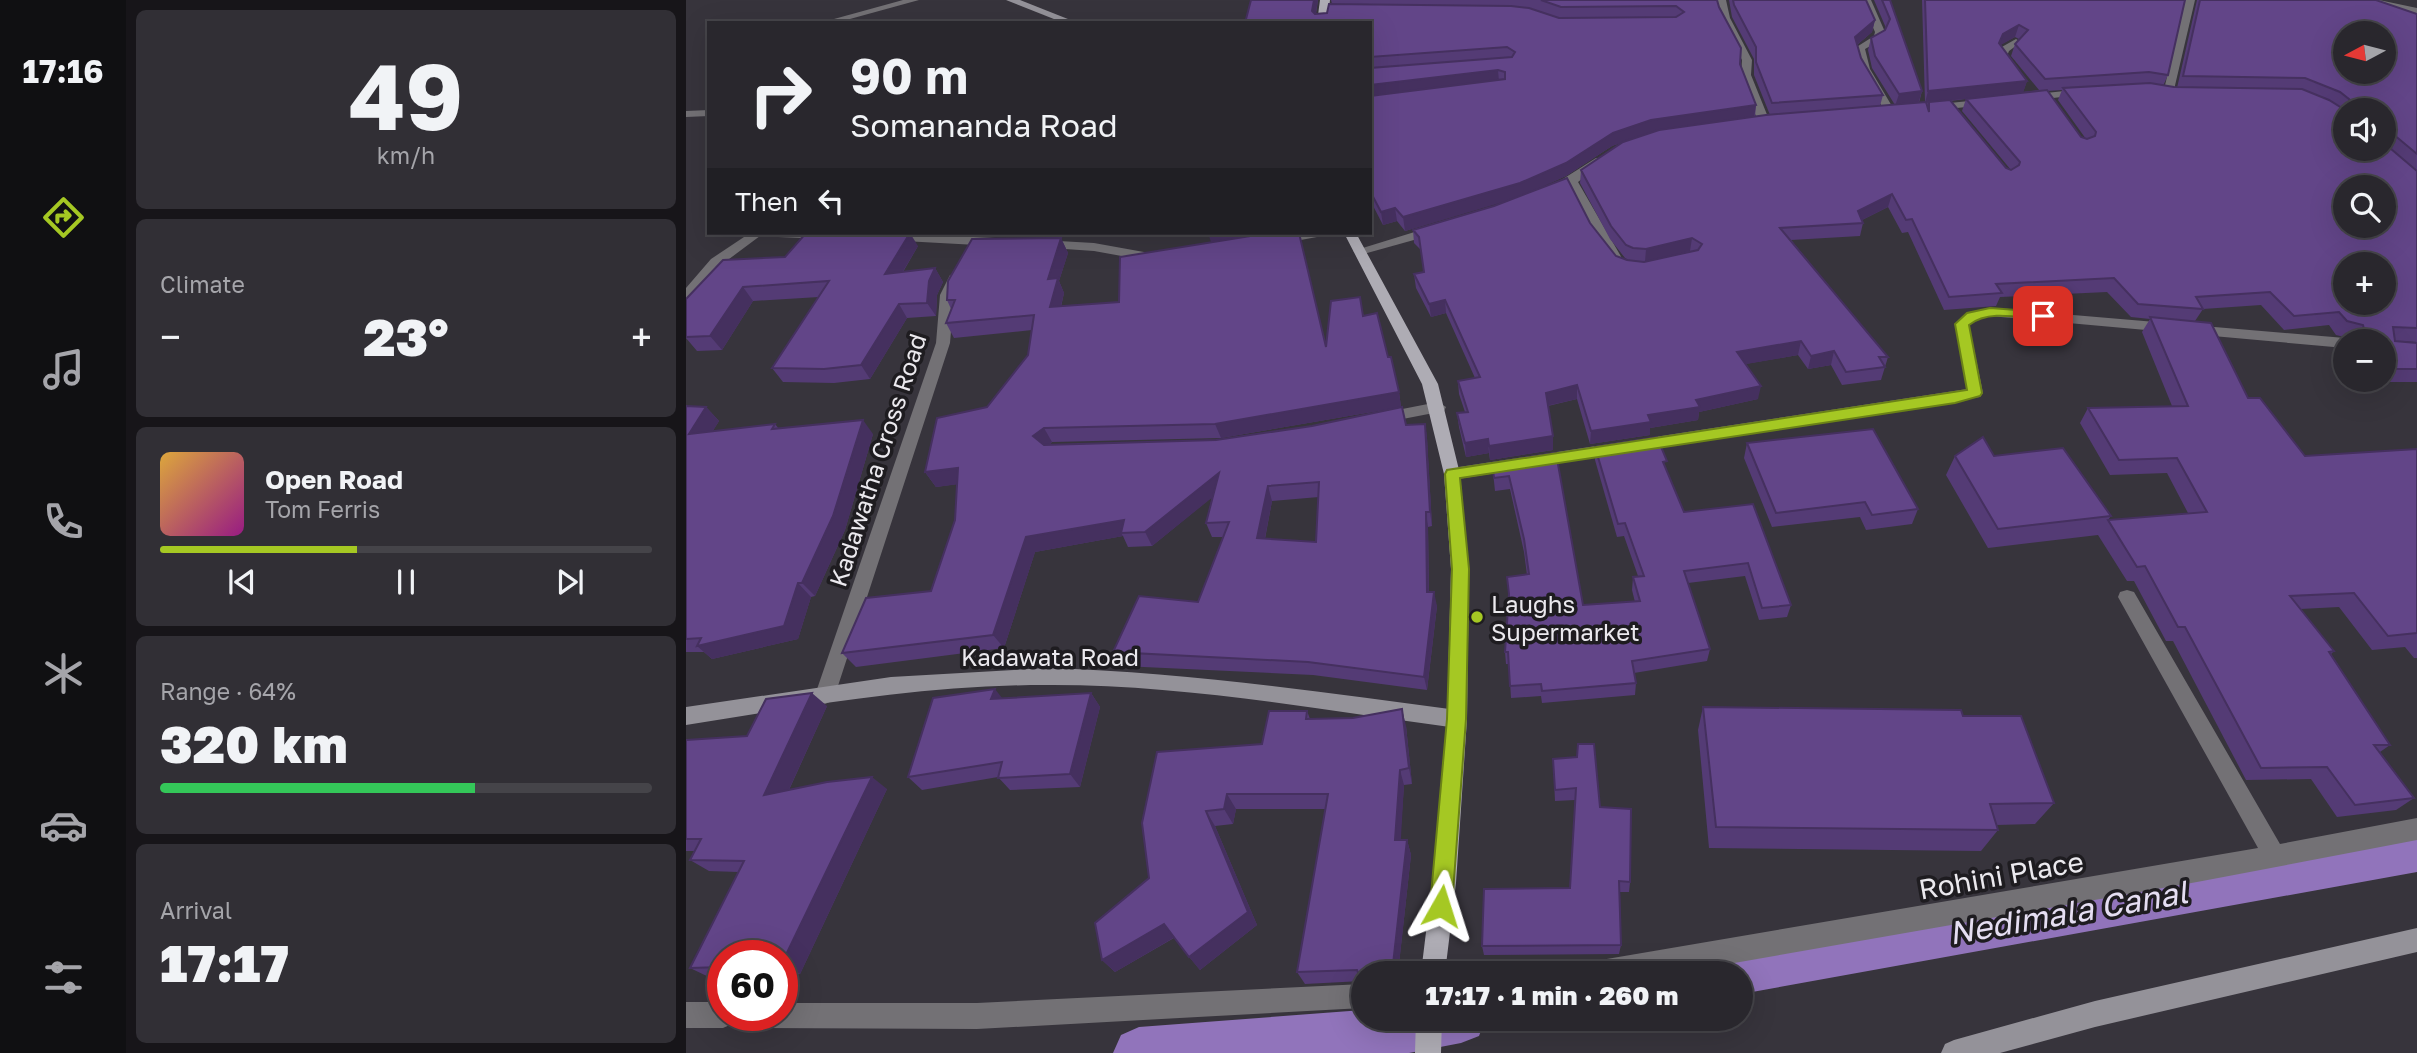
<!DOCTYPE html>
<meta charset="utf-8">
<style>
body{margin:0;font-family:"Golos Text",sans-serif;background:#312f35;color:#f1f3f6;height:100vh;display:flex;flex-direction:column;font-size:26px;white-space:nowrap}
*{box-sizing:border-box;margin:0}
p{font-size:23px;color:#a5a5aa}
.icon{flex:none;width:38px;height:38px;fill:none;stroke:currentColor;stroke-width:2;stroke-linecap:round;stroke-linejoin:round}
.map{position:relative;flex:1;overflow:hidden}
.sheet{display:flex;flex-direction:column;gap:10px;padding:10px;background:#171519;width:560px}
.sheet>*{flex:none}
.hud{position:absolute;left:21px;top:21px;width:665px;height:214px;border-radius:0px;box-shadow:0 7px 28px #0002,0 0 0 2px #454449;background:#29272d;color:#f1f3f6;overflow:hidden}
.needle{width:46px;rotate:263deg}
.fabs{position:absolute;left:1647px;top:21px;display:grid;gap:14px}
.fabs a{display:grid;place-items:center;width:63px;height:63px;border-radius:50%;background:#29272d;box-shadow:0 7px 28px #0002,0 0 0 2px #454449;font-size:35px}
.speed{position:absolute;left:21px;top:940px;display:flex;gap:14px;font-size:35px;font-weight:700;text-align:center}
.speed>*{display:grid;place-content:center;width:91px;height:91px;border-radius:50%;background:#29272d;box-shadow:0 7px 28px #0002,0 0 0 2px #454449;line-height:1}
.speed .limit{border:10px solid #d22;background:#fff;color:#111}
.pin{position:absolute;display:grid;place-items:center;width:60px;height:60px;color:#fff;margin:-30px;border-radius:14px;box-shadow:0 4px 10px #0006}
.me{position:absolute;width:77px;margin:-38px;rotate:6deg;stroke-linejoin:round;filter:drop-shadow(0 0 5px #0008)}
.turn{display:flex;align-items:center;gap:24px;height:147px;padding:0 28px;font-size:32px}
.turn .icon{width:91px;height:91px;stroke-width:2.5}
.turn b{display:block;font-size:49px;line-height:60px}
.then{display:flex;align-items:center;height:66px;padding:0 28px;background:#0003;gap:14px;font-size:26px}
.big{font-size:52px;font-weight:800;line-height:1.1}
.sheet .card{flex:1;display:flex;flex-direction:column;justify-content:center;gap:10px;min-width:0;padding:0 24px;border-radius:10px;background:#312f35}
.sheet .dial{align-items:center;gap:0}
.dial b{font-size:91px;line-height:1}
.song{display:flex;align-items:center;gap:21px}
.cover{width:84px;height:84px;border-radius:10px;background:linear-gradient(135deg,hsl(40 70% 55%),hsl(310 70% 35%))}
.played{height:7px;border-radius:4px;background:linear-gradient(90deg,#a5c823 40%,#454449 40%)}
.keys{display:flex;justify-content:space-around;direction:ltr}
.heat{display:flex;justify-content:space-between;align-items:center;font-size:38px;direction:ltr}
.charge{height:10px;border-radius:5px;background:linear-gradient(90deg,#34c759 64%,#454449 0)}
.trip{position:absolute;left:665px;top:961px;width:402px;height:70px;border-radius:35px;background:#29272d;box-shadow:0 7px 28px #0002,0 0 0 2px #454449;font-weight:800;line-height:70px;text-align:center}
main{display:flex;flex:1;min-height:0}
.menu{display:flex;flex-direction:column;width:126px;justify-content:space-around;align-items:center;background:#101012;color:#a5a5aa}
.menu .icon{width:49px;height:49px}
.menu .current{color:#a5c823}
.menu b{font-size:32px;color:#f1f3f6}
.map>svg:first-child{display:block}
</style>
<main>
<nav class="menu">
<b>17:16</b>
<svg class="icon current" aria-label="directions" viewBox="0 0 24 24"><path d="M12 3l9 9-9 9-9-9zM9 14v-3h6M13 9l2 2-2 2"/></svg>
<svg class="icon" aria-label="music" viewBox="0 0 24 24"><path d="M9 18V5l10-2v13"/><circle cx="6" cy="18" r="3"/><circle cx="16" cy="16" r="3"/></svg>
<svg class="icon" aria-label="phone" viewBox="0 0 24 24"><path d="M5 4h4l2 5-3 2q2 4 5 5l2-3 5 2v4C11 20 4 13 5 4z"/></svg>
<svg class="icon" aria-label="climate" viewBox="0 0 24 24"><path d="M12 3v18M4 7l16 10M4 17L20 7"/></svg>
<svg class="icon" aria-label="car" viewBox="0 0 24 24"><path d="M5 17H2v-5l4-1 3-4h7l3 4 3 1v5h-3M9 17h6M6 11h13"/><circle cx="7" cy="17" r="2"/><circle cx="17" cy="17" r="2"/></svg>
<svg class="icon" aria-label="filters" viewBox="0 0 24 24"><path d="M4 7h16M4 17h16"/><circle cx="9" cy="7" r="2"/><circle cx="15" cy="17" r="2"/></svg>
</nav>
<section class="sheet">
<div class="card dial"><b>49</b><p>km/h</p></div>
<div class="card"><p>Climate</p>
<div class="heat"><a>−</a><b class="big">23°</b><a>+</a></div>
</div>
<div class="card">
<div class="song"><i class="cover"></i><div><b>Open Road</b><p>Tom Ferris</p></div></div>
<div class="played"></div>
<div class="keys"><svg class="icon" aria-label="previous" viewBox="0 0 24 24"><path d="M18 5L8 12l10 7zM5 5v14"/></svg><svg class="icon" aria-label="pause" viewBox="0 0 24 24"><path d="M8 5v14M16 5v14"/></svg><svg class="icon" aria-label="next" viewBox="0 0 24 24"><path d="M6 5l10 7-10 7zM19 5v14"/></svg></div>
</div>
<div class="card"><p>Range · 64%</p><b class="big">320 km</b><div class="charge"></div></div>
<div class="card"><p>Arrival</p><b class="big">17:17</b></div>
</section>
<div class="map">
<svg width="1731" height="1053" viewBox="0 0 1731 1053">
<rect width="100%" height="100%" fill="#37343c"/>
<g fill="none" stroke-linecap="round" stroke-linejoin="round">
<g fill="#9174bb" fill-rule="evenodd">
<polygon points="1731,828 1731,872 1055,994 1055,973 1008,973 1016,956 1033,948"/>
<polygon points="677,1010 677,1018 800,1018 793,1036 775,1043 723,1053 427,1053 435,1035 453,1027"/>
</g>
<g fill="#737175" fill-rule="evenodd">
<polygon points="217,0 233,0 153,22 148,19"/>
<polygon points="1030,0 1040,0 1044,18 1066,60 1065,75 1084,122 1082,124 1072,122 1055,75 1056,60 1034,18"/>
<polygon points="1175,0 1185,0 1199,32 1195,40 1179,49 1184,69 1210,113 1209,115 1201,115 1174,69 1169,48 1188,36 1189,32"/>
<polygon points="1499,0 1509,0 1487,94 1482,97 1477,94"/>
<polygon points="1675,0 1693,0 1731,8 1731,14"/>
<polygon points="1330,39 1335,42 1323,51 1321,56 1331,71 1326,74 1322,73 1311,56 1314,48"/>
<polygon points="1397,89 1401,90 1401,94 1341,101 1336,98 1341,95"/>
<polygon points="1303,99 1307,100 1307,104 1244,111 1239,108 1244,105"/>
<polygon points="23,110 23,116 0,117 0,111"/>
<polygon points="910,158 920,160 892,182 937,260 930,264 923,260 882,187 864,195 858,191"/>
<polygon points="748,226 753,227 753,233 674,255 667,251"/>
<polygon points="64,233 78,233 35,265 5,299 0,300 0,288 25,259"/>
<polygon points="86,233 146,233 147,235 141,239 92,237"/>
<polygon points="204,233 309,238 316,242 309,246 199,240 198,237"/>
<polygon points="611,233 637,233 631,237 593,244 587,240 588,237"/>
<polygon points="355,240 408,243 469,254 476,258 469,262 408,251 350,247 350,241"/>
<polygon points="269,274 276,278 268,295 264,343 149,695 146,701 139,704 132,701 129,695 250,343 254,295 264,275"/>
<polygon points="1304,308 1659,338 1665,341 1659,341 1659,348 1304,316 1291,319 1283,325 1297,393 1294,397 766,480 758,474 766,468 1281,389 1269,324 1281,313"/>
<polygon points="752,402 760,407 758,411 696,423 688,418 696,413"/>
<polygon points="1441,590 1448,592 1594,844 1731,818 1731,840 1511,882 991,973 897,973 900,964 909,961 1572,848 1432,597 1434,592"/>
<polygon points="677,984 677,1008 291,1029 71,1028 62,1024 58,1015 96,1015 96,1003 291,1003"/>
<polygon points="0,1002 37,1002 37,1015 50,1015 46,1024 37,1028 0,1028"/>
</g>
<g fill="#949299" fill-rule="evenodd">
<polygon points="320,0 334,0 392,23 378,23"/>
<path d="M360,668C498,672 634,692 771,710L778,713L781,719L778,725L771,728C635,710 497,684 359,685C238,685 119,706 0,725V707L205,677Z"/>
<polygon points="1731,928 1731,952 1409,1027 1314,1053 1255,1053 1259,1044 1268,1040 1409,1001"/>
</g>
<g fill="#aeacb4" fill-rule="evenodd">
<polygon points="634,0 644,0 641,23 631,23"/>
<polygon points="658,233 670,233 752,384 774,474 783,569 781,719 770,883 759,973 735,973 746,883 761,719 765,569 758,474 736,384"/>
<polygon points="730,1018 756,1018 755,1053 729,1053"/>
</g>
</g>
<g fill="#543b75" fill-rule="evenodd">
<path d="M632,0L630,14L641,13L646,4L645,0H1031L1033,7L1070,105L1069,117L1084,115L1068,75V59L1046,17L1043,0H1180L1189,20L1186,32L1171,45L1175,58L1197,95L1194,106L1209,105L1186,68L1182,50L1185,38L1199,30L1200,28L1188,0H1204L1236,91L1233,103L1239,102L1236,0H1499L1482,75L1477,86L1491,88L1511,0H1690L1731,14V342L1709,341L1731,343V382H1690L1688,380H1698V341H1663L1666,339L1650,335L1643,325L1598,330L1575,305L1517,309L1509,321L1562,398L1619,456L1731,449V658H1728L1719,647L1686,650L1653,607L1614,609L1648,651L1645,654L1704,745L1694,752L1728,798L1710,810L1651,817L1625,779L1560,780L1487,641H1480L1448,581H1441L1412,535L1302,548L1260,475L1269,456H1308L1425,516L1422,520L1502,513L1481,473L1424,475L1394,423L1402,408L1486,406L1456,332L1464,319L1445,317L1421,292L1314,297L1310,306L1258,310L1222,232L1216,233L1202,207L1176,220L1177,223L1174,236L1105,240L1202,357L1195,380L1156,385L1145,365L1122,369L1112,355L1059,364L1072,399L1013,412L1012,420L964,428V435L904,444L891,399L862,406L867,450L804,460L803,453L780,457L773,427L771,413L779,412L773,394L772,381L789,378L760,313L745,317L730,288L728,274L738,272L735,250L728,243L727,230L808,206L822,200L719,231L711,221L697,225L684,200V23H559ZM1329,37L1333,39L1329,44L1325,56L1353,90L1337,92L1341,81L1314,45ZM1376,90L1372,100L1400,139L1395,137L1361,91ZM1280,99L1276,111L1325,170L1320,168L1264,101ZM1659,110H1698V149ZM937,142L895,170L894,183L924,239L939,258L944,261L941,260L930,256L904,223L848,190L880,176L926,146Z"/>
<path d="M375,238L382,253L373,281L378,293L375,307L640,347L677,316L702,357L713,392L715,407L535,438L366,442L363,445L530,440L739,424L741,438L746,526L742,527L743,592L751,606L741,690L627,675L436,666L427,652L512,602L537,537H526L520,523L526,497L466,546L442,547L437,536L349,552L318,648L170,667L156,653L245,591L269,520L271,484L250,487L239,472L301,407L342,355L346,330L268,338L260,323L265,309L261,300ZM633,497L630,542L579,539L586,501Z"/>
<polygon points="232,246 217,272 249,268 257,282 251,295 250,316 221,318 184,379 148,383 97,382 86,368 133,297 67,301 36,350 11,351 0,338 0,299 99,257"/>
<polygon points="0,406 20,407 33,421 26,432 89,424 93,429 187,434 159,530 129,596 125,597 112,639 26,659 18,652 0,652"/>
<polygon points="1061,443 1232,509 1226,524 1180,530 1174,517 1086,527 1058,458"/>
<polygon points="909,447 980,469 998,512 1067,504 1105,605 1101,617 1073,620 1059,576 1002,583 1024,649 1021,661 948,673 950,683 949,695 856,703 855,696 825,698 823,664 820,664 819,652 823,599 821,577 841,575 838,552 824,489 809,491 806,463 870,453 897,605 949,602 946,590 947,577 952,576 938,536 931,537 909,460"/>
<polygon points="405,693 414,707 394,787 324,790 312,777 236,790 222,777 317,699"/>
<polygon points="141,706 103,790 201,789 114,974 96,975 96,956 37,956 37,977 25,978 4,968 52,872 23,871 4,860 9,851 0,851 0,740 61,736"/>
<polygon points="1017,707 1277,716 1368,803 1349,824 1310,825 1312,830 1295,851 1023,848 1012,730"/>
<polygon points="621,711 624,719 720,726 726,784 718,785 714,840 721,840 725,855 712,973 677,973 677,984 676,981 619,984 611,972 640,809 550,809 547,824 529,826 571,925 514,970 488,938 429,972 416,960 463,878 576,744"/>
<polygon points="867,759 914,807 944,882 943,892 934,892 935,945 933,954 798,955 796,946 884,888 889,800 869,801"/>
</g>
<g fill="#45305f">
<polygon points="628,0 632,0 628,23 626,11"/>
<polygon points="1189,20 1186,32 1166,49 1169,37"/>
<polygon points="1333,25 1329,37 1313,46 1309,55 1317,34"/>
<polygon points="812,70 813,82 684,97 684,85"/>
<polygon points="1341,81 1337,93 1239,103 1242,91"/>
<polygon points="1236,91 1232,104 1209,106 1213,94"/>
<polygon points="1070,105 1068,118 964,133 926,146 880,176 834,197 719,231 717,217 927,133 965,120"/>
<polygon points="1206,194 1202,207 1168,224 1172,211"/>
<polygon points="709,208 711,221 697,225 695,212"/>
<polygon points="224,233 232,246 207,288 199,274"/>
<polygon points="522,233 599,233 526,245"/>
<polygon points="375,238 382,253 373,281 378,293 371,322 364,307 362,279"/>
<polygon points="1006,238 1004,251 959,262 960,249"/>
<polygon points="249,268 257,282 251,295 250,316 241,303 243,281"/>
<polygon points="57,287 67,301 36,350 24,336"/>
<polygon points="759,300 760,313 745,317 743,304"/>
<polygon points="213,304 221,318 184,379 175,365"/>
<polygon points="1115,341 1112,355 1049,366 1051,352"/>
<polygon points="1148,351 1145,365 1122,369 1125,356"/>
<polygon points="891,385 891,399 860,406 860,393"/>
<polygon points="1075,386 1072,399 1013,412 1012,420 964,428 964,435 904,444 905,431 962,415 1010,400"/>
<polygon points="713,392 715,407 535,438 529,424"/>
<polygon points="20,407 33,421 16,449 3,434"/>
<polygon points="177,420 187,434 159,530 129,596 116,583"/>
<polygon points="739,424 741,438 746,526 744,512"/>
<polygon points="358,428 366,442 355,451 347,436"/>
<polygon points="867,436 867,450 804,460 803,446"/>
<polygon points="802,439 803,453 780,457 779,443"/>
<polygon points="272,468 282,483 250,487 239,472"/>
<polygon points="533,473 538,488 466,546 459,532"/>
<polygon points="582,486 586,501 576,553 571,538"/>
<polygon points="740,512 742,527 743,606 741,592"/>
<polygon points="438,520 435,533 437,536 349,552 318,648 307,635 340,537"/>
<polygon points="112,583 125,597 112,639 26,659 11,646"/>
<polygon points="748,592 751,606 741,690 738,677"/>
<polygon points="309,689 320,703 305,699"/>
<polygon points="126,693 141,706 95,807 78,795"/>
<polygon points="405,693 414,707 394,787 384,774"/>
<polygon points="716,709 720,726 726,784 723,768"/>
<polygon points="714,770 718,785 714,854 709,840"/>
<polygon points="186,777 201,789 114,974 96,965 96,963"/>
<polygon points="541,794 550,809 547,824 538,809"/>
<polygon points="520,811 529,826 571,925 514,970 503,957"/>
<polygon points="721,840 725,855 712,973 706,973"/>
<polygon points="478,924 489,937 429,972 416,960"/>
</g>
<g fill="#624588" stroke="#45305f" stroke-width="2" fill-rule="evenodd">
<polygon points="565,0 628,0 626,11 629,14 641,13 643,4 825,6 843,8 873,18 990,17 998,12 990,6 875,7 855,0 1031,0 1033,7 1055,48 1054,64 1070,105 965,120 927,133 880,163 834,183 717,217 709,208 695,212 684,191 684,96 819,79 819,72 812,70 684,85 684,68 826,57 829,52 821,47 684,57 684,23 559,23"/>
<polygon points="1047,0 1180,0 1189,20 1169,37 1175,58 1197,95 1086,103 1070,62 1070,47 1048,5"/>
<polygon points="1196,0 1204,0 1236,91 1213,94 1189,56 1185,38 1199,30 1204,19"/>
<polygon points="1239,0 1499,0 1482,75 1463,72 1359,79 1329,44 1342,30 1333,25 1317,34 1313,43 1341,81 1242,91"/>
<path d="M1514,0H1690L1731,14V154L1707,134H1698V110H1669L1668,103L1654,92L1619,78L1497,76ZM1659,33H1698V72H1659Z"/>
<path d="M1464,83L1488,87L1616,89L1643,100L1659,110V149H1698V143L1731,171V328L1707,327L1709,341L1731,343V369H1701L1698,364V341H1678L1672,335V330L1678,329L1677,325L1661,321L1653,312L1608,316L1584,292L1510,297L1517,309L1452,304L1428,278L1310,284L1316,293L1263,297L1226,219L1220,220L1206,194L1172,211L1177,223L1094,228L1202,357H1193L1199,367L1160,372L1148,351L1125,356L1115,341L1051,352L1075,386L1010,400L1014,407L962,415L965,422L905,431L891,385L860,393L867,436L803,446L802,439L779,443L771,413L782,412L772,381L794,377L759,300L743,304L728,274L738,272L733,237L727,230L808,206L881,178L904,223L930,256L941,260L958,262L1012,250L1016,244L1006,238L960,249L947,248L940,245L925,226L895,170L937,142L973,130L1080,115L1240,102L1243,112V102L1264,100L1320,168L1325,170L1333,165L1334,162L1280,99L1361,90L1395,137L1401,139L1409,136L1410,132L1377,88ZM1659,187H1698V226H1659ZM1659,264H1698V303H1659Z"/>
<polygon points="120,233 224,233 199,274 249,268 243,281 241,303 213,304 175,365 138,369 86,368 143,281 57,287 24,336 0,337 0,299 37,260 99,257"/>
<path d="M583,233H613L640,347L645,301L674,297L677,316L691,313L702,357H705L713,392L529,424L358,428L347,436L358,445L530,440L626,426L716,407L720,425L739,424L744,512H740L741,592H748L738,677L622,662L427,652L453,596L512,602L543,522L520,523L533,473L459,532L435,533L438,520L340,537L307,635L156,653L180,598L245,591L269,520L272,468L239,472L251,418L301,407L342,355L348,315L260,323L269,300H261L262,281L286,239L375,238L362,279L372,278L364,307L433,302L434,257ZM633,482L630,542L571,538L582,486Z"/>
<polygon points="1464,317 1525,323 1562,398 1574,398 1619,456 1731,449 1731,633 1702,636 1668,593 1604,596 1648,651 1643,652 1704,745 1688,745 1728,798 1669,805 1641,767 1575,768 1499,627 1492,627 1459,566 1451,567 1422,520 1521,512 1491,458 1433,460 1402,408 1502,406"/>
<polygon points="0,406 20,407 3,434 89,424 86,429 177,420 147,516 116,583 112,583 98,626 11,646 15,638 0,639"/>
<polygon points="1187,429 1232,509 1186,515 1179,502 1090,513 1061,443"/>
<polygon points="971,437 981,461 977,462 998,512 1067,504 1105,605 1076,608 1062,563 998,571 1024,649 946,661 950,683 856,691 855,684 824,686 822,652 819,652 823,594 821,577 843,574 838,539 823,476 808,478 806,463 870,453 897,605 954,601 947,577 958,576 939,523 932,524 909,447"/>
<polygon points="1297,437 1308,456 1377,448 1425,516 1312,529 1269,456"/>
<polygon points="309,689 305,699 405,693 384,774 312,778 316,762 222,777 247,698"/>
<polygon points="126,693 78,795 141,782 186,777 96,963 96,956 37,956 37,967 4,968 58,861 4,860 15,839 0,839 0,740 61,736 80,699"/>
<polygon points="1017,707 1275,710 1277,716 1335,716 1368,803 1304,804 1312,830 1030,827"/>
<polygon points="716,709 723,768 714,770 709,840 721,840 706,973 677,973 677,977 674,977 671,970 611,972 642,794 541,794 538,809 520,811 562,912 503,957 478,924 416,960 409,923 463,878 456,823 471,752 576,744 583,711 621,711 620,719 667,718"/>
<polygon points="892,744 908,744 914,807 945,809 944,882 933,881 935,945 796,946 798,889 884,888 890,788 869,790 867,759 891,757"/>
</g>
<path fill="#a5c823" stroke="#6b8217" stroke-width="2" d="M1304,308L1357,312L1363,316L1357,320C1333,318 1303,309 1283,325L1296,393L1294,396L1269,403L774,478L783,569L780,719L766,906L763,913L755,916L747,913L744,906L761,719L766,569L759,474L761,470L1281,390L1269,324L1281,313Z"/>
<circle fill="#a5c823" stroke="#1e1c20" stroke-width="2.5" cx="791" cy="617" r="7"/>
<g text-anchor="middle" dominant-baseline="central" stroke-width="7" stroke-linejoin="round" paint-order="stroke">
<g font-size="24" fill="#ebe9ee" stroke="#1e1c20">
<text transform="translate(191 460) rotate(-72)">Kadawatha Cross Road</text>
<text x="364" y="656">Kadawata Road</text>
</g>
<g font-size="24" fill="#ebe9ee" stroke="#1e1c20" text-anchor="start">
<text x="805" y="603">Laughs<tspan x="805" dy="28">Supermarket</tspan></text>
</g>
<g font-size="28" fill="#ebe9ee" stroke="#1e1c20">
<text transform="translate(1315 875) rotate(-10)">Rohini Place</text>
</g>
<g font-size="32" font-style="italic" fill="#e5def2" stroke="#1e1c20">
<text transform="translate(1382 912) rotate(-10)">Nedimala Canal</text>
</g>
</g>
</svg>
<div class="fabs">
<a><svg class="needle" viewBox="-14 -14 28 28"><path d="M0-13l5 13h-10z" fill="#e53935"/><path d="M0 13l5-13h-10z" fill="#a5a5aa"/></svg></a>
<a><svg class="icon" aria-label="sound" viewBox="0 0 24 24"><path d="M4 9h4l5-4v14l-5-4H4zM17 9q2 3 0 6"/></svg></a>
<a><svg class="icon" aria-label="search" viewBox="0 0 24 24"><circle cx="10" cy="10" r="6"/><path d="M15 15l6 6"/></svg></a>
<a>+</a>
<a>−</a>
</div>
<div class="speed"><div class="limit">60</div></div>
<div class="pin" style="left:1357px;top:316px;background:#d93025"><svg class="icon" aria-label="arrive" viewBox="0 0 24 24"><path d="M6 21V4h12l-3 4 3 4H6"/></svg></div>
<svg class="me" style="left:755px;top:906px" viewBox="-20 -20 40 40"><path d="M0-17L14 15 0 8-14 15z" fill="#a5c823" stroke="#fff" stroke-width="4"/></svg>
<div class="trip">17:17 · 1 min · 260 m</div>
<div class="hud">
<div class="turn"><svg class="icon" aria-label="right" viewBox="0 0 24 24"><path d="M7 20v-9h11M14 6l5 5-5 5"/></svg><div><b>90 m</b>Somananda Road</div></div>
<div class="then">Then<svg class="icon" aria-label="left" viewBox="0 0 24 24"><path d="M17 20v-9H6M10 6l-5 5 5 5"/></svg></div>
</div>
</div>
</main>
